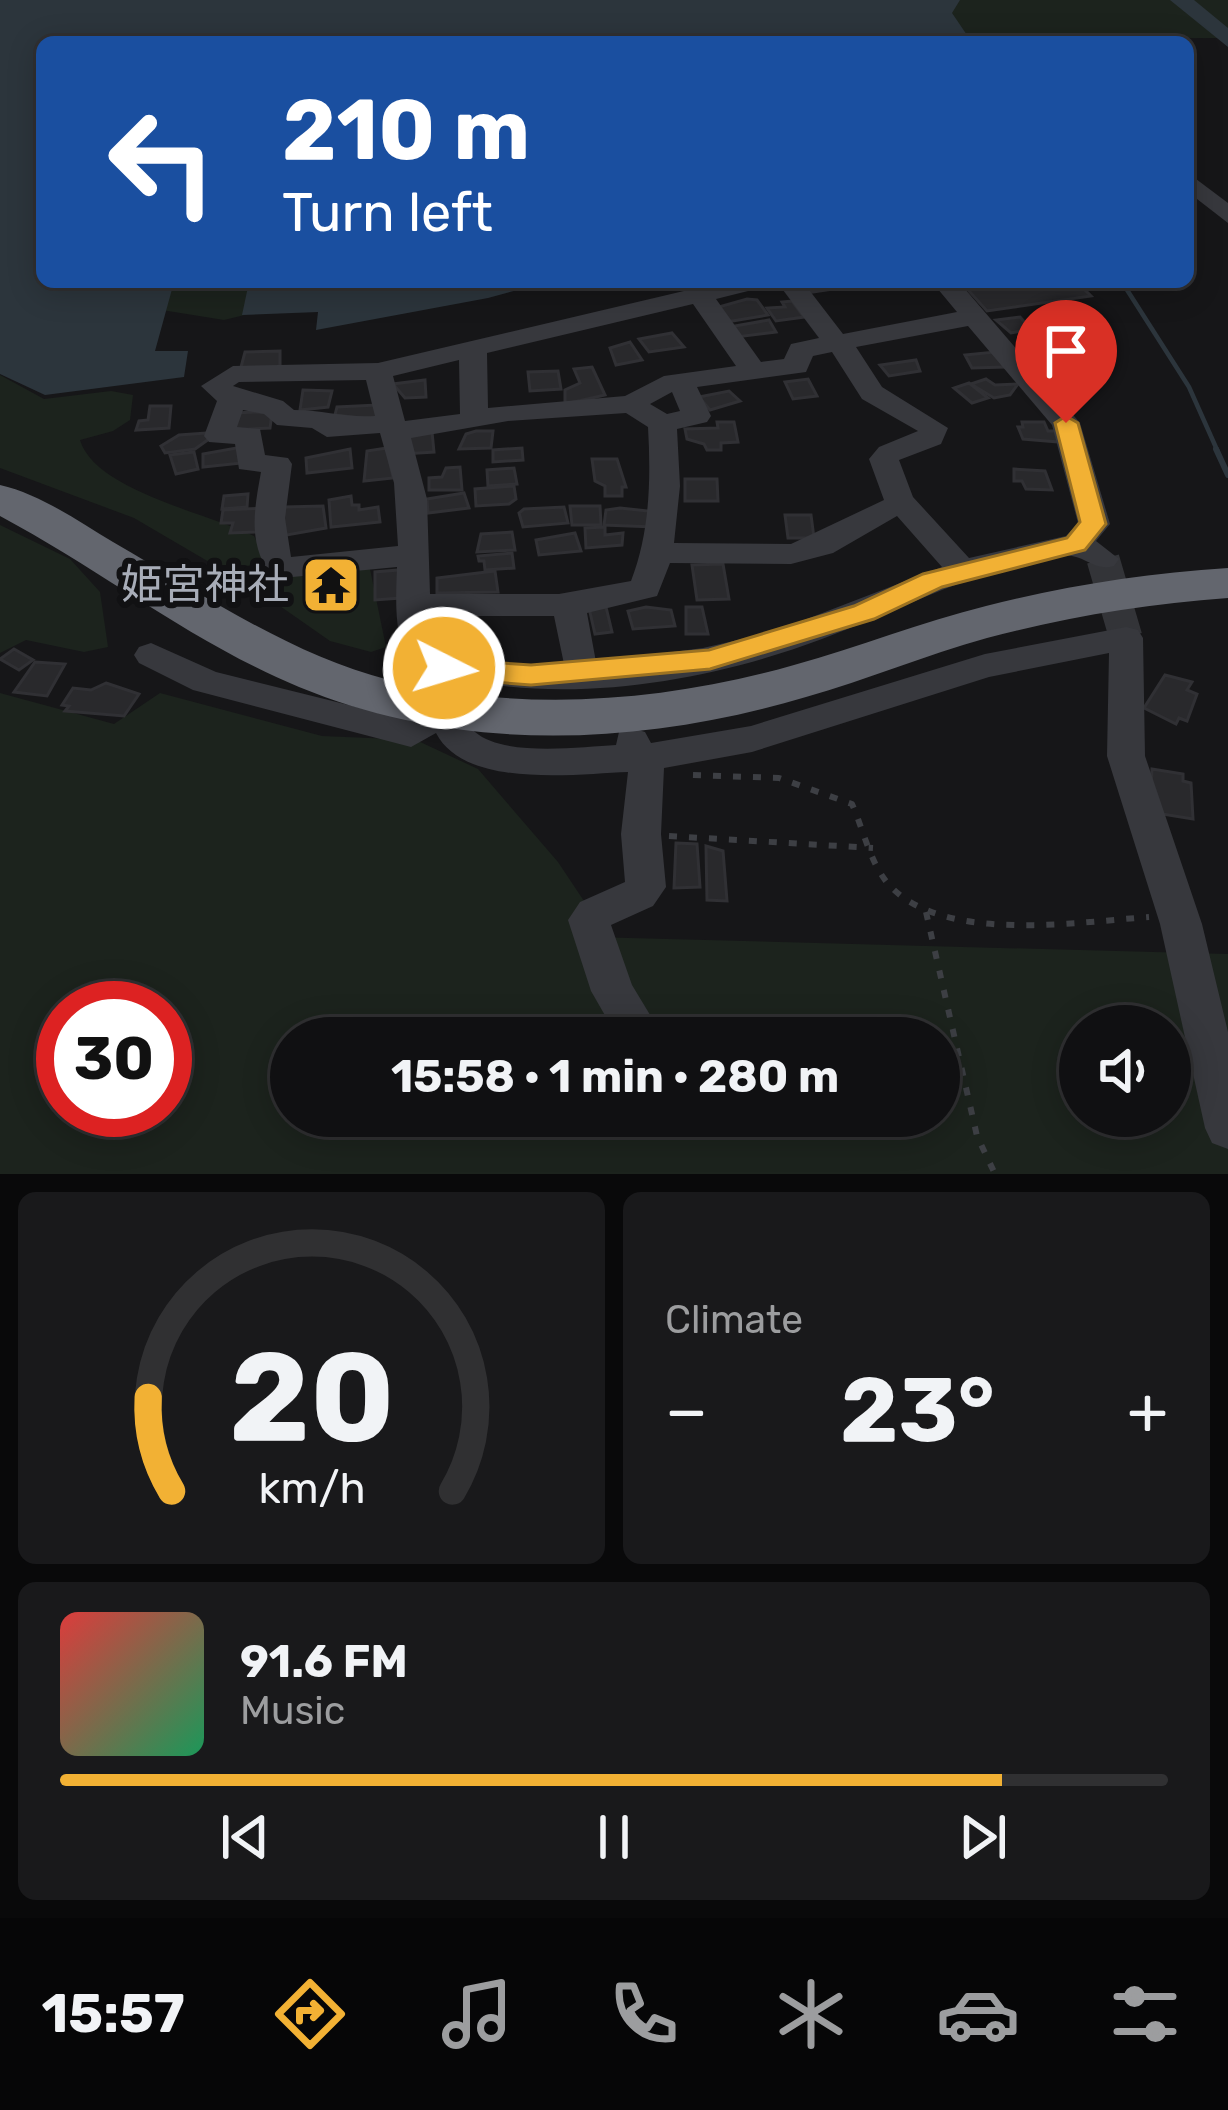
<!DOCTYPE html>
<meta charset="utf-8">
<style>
body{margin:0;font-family:Rubik,"Noto Sans JP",sans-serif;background:#19191b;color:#f1f3f6;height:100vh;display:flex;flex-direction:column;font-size:45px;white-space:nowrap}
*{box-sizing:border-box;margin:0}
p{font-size:39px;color:#9c9d9f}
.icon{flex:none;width:66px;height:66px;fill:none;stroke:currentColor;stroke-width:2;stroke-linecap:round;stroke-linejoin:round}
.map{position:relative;height:1174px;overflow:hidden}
.drawer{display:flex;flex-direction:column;gap:18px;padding:18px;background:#09090a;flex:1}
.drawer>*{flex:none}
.hud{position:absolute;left:36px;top:36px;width:1158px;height:252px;border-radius:18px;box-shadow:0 6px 30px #0003,0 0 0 3px #303032;background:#1a4fa0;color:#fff;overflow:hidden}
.buttons{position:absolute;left:1059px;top:1005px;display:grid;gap:24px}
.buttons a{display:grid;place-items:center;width:132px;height:132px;border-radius:50%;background:#101012;box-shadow:0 6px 30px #0003,0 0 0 3px #303032;font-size:60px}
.speed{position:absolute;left:36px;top:981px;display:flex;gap:24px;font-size:60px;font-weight:700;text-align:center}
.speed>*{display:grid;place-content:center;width:156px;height:156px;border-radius:50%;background:#101012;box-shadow:0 6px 30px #0003,0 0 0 3px #303032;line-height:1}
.speed .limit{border:18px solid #d22;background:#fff;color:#111}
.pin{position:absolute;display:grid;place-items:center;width:102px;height:102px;color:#fff;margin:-123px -51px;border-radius:50% 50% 50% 0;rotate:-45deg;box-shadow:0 0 12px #0007}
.pin .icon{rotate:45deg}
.me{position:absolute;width:132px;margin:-66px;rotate:95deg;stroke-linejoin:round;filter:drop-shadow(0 0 9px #0008)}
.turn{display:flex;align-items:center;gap:42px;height:252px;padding:0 48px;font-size:54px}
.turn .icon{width:156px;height:156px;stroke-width:2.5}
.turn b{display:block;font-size:84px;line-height:102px}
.big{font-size:90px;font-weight:700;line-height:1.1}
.drawer .widget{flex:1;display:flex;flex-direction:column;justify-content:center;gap:18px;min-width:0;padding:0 42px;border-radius:18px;background:#19191b}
.drawer .dial{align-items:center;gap:0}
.dial svg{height:312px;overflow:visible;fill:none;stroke:#303032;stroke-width:7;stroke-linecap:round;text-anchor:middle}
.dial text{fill:#f1f3f6;stroke:none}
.song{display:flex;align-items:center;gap:36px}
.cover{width:144px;height:144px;border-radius:18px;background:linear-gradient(135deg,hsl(0 70% 55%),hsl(150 70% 35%))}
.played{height:12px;border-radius:6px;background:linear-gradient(90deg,#f2b134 85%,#303032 85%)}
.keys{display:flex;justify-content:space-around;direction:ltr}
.heat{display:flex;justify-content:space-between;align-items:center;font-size:66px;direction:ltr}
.drawer .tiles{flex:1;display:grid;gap:18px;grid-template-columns:1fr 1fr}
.widget:last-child{grid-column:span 2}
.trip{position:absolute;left:270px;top:1017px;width:690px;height:120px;border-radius:60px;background:#101012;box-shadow:0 6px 30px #0003,0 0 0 3px #303032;font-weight:700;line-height:120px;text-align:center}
.tab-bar{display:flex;height:192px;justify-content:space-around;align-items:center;background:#060607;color:#9c9d9f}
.tab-bar .icon{width:84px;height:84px}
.tab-bar .active{color:#f2b134}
.tab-bar b{font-size:54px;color:#f1f3f6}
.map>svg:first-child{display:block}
</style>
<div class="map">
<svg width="1228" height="1174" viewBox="0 0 1228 1174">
<rect width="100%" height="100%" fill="#161618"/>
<g fill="#1c231d" fill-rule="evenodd">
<polygon points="0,0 1228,0 1228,38 42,42 42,282 381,282 224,320 0,284"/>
<path d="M0,375L44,399L111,391L133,395L130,420L113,431L80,440C95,491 211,514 254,536L262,551L260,564L280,575L370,569L386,647L371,652L330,641L257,590L134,518L0,468Z"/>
<polygon points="0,525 70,559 100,592 108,647 84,652 26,640 0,653"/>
<path d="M0,693L114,724L160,693L322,736L416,740L478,769L558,862L584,901L591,937L1228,954V1174H0ZM63,1008H165V1110H63ZM1080,1026H1170V1116H1080ZM291,1038H939V1116H291Z"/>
</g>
<g fill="#2c353c">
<polygon points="0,0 960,0 952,13 969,38 968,42 42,42 42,282 174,282 155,351 188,351 184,377 45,395 0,374"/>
<polygon points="249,282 547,282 488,298 316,330 318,312 242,315"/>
</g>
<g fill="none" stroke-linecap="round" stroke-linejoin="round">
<polyline stroke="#2c353c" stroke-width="4.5" points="1122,282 1189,387 1218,452"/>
<polyline stroke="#2c353c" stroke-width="6" points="1216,449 1228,475"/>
<polygon fill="#2c353c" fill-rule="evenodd" points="1170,0 1194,0 1228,28 1228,47"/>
</g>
<g fill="#29292c" stroke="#303034" stroke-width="3">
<polygon points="798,282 849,282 853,286 807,293"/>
<polygon points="961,282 1077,282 1091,296 987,311"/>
<polygon points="747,299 757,300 768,315 726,322 715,308"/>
<polygon points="792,301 804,317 776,321 767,308 785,307 782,302"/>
<polygon points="1020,317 1031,329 1011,333 996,320"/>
<polygon points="769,320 776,332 736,337 729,327"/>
<polygon points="672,333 684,347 649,352 639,339"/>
<polygon points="630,342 642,360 616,365 610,348"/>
<polygon points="280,351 280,369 240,371 245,352"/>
<polygon points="995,352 1004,367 972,368 965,355"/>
<polygon points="916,360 920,371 889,376 880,365"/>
<polygon points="592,367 605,395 565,404 565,390 580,383 574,369"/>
<polygon points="558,371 561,389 530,391 528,372"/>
<polygon points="1068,372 1077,374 1084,386 1051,388 1042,377"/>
<polygon points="808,379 817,396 793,399 785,382"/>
<polygon points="986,379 995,385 1018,384 1010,395 994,398 971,384"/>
<polygon points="425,380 426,397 405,398 393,384"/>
<polygon points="969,383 988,398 972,403 954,388"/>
<polygon points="303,390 332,391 328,407 300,410"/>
<polygon points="729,391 740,401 710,410 699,397"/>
<polygon points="377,405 379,420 335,415 337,407"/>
<polygon points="150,406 171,406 169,428 136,430 139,421 148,420"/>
<polygon points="256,412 272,413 270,428 230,430 234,413"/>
<polygon points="717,422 734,422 738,442 721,443 721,450 707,450 704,444 687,439 685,429 718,428"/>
<polygon points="1022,422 1044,422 1048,431 1056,431 1059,442 1023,439 1018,427 1023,427"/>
<polygon points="476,431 493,431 491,448 459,449 466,434"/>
<polygon points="432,432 434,452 403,454 401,438"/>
<polygon points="206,433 209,439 195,449 165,453 161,446 179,435"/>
<polygon points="242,447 242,463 203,467 203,454"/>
<polygon points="387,448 393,478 364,481 367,451"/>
<polygon points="522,448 523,460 493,462 493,450"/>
<polygon points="350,449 352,468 307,473 306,458"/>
<polygon points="194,452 198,469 176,474 170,455"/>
<polygon points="592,459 617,459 626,487 622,487 622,496 605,496 605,486 595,481"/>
<polygon points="460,467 462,490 429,490 429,478 442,477 446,468"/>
<polygon points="514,468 517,484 488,486 487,470"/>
<polygon points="1014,469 1045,471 1052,490 1026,489 1022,481 1014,481"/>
<polygon points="685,479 717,479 718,501 685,501"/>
<polygon points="514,486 516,499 509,504 476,506 475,489"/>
<polygon points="464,493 469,508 428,513 427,499"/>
<polygon points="248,494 247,507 222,509 224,496"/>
<polygon points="351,496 352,505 359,505 359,510 378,507 380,522 331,527 329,500"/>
<polygon points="323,506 326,528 281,536 285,507"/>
<polygon points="570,506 600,506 601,525 572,525"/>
<polygon points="564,507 568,523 523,527 519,513 524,509"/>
<polygon points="264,508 256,532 230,533 233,523 221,523 223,510"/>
<polygon points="620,508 657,512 654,527 604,525 606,510"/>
<polygon points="785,515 811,515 814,538 788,538"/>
<polygon points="605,527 605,535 623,533 622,545 586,548 585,528"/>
<polygon points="512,532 515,550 477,552 481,534"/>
<polygon points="575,533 581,551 539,555 536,540"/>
<polygon points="512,553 514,568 485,570 484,561 479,561 478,556"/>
<polygon points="723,564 729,599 697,600 692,565"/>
<polygon points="399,570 400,598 375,600 375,572"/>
<polygon points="495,571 498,592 437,593 437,578"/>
<polygon points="606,607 612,632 595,634 589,608"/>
<polygon points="646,607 671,610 675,626 633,629 628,611"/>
<polygon points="686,607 702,607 708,634 686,634"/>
<polygon points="14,649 33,660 19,670 0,659"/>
<polygon points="35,662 65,664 47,696 14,692"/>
<polygon points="1165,675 1192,682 1187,690 1197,694 1187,721 1179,718 1176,724 1144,708"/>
<polygon points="106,683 139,694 124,716 65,711 69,706 62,705 73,688 91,690"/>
<polygon points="1152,769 1183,774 1183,781 1191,783 1193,819 1150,812"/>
<polygon points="676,843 697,844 700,887 674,888"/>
<polygon points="706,846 723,851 727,901 707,900"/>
</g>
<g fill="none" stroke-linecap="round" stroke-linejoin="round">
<polyline stroke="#333438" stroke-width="33" stroke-dasharray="33 16" stroke-linecap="butt" points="1103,559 1126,638"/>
<g stroke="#3d3f44" stroke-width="6" stroke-dasharray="8 12" stroke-linecap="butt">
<path d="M693,775L779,778L852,804C864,831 871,868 893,889C950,943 1077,922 1149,917"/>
<polyline points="669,836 873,848"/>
<polyline points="926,912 977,1136 995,1174"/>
</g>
<g fill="#37383d" fill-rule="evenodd">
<polygon points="1188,173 1228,203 1228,223 1188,192"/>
<path d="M722,282H768L764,287L716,299L761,362L784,359L791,344L819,338L777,282H803L843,334L957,312L932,282H959L1080,423L1110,524L1096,541L1119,559L1114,566C1095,571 1089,559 1072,556C1058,553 1041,558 1027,561C957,580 890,613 822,639C697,686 540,710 411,666C393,637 396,599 397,567L282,578L270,575C248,541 254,511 261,472L239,469L235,444L209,442L204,436L217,401L201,386L233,366L378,363ZM693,304L736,366L664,376L625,396L488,408L487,353ZM968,326L1052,425L1078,523L1066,536L969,558L913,497L899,460L941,444L948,428L882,387L856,347ZM832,352L862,399L918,431L879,447L869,459L884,500L791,544L674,543L680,486L677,429L707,422L711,416L697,387L806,372L813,356ZM459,360L460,414L405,421L393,376ZM366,380L375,416C344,418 325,410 294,410L283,401L233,386L239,382ZM672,392L680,411L667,414L650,404ZM243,410L264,414L277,425L312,428L327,437L380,433L394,483L398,546L291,557L285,518L292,464L288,458L265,455L260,429L237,427ZM626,413L648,427C651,479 650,532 631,581L559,594H430L427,499L411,438L508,421ZM897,516L942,567L773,632L703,648L596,662L587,613L657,596L670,563L791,564L833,553ZM431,616H554L564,664H501L438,651Z"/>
<path d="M1126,627L1138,630L1143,638L1145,756L1202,924L1228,1032V1149L1212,1143L1205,1128L1160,924L1107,756L1109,653L989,677L752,752L664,768L661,834L666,887L653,906L611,925L632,985L664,1038H618L591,991L568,920L580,902L625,882L621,834L628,772C575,774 465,789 436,733L411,747L193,690L139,663L134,655L139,647L151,643L216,672L405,719L443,696L456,700C462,711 466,725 475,732C504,757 579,747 616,745L619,732L632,728L645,732L651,743L751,726L985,654Z"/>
</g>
<path fill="#63666e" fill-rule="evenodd" d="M0,485C40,494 78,521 113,542C201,593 290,655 389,680C522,713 664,702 794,665C859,647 921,622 986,606C1065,586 1146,573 1228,568V598C1146,604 1066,617 987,638C925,655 867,680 806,697C639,746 462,754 299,687C193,643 101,570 0,516Z"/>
</g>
<polygon fill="#f2b134" stroke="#9d7322" stroke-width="3" points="1066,416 1078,423 1106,524 1085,550 942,587 874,619 710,669 531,685 444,678 430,668 444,659 531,665 709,650 854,606 923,574 1067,538 1080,522 1055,423"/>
<defs>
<g id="temple-square" transform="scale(3)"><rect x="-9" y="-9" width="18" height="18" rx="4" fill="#f2b134" stroke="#111113"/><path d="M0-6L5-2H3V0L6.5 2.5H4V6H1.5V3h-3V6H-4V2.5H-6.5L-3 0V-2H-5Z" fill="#111"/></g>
</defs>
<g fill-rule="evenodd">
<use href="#temple-square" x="331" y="585"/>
</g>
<g text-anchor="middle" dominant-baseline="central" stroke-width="12" stroke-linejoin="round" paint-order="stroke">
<g font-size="42" fill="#a8adb8" stroke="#111113" text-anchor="end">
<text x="289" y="585">姫宮神社</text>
</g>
</g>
</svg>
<div class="buttons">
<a><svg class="icon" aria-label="sound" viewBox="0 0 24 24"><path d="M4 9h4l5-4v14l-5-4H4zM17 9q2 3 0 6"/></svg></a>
</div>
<div class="speed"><div class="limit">30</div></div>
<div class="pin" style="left:1066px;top:423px;background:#d93025"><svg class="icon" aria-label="arrive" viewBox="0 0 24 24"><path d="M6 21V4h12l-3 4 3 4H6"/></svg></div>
<svg class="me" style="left:444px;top:668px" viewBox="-20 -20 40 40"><circle r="17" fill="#f2b134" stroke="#fff" stroke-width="3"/><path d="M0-11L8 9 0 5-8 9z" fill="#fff"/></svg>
<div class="trip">15:58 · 1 min · 280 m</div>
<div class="hud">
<div class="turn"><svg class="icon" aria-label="left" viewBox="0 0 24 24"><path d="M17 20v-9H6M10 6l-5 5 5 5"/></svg><div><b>210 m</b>Turn left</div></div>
</div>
</div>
<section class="drawer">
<div class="tiles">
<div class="widget dial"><svg viewBox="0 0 100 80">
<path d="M14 69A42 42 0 1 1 86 69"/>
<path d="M14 69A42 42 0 0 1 8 45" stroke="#f2b134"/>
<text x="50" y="56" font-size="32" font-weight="700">20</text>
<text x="50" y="72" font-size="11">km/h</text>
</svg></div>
<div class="widget"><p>Climate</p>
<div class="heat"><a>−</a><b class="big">23°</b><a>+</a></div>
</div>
<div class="widget">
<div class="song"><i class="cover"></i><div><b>91.6 FM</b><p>Music</p></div></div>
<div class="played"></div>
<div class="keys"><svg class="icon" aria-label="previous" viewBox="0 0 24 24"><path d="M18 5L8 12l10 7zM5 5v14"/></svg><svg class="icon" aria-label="pause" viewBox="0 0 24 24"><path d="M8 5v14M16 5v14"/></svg><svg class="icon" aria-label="next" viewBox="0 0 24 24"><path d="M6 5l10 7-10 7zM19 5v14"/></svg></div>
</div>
</div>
</section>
<nav class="tab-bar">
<b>15:57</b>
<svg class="icon active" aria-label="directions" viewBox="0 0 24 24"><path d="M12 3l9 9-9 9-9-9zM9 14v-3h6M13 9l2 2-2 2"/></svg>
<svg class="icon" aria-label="music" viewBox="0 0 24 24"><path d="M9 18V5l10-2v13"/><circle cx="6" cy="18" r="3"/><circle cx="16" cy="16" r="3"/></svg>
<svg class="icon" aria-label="phone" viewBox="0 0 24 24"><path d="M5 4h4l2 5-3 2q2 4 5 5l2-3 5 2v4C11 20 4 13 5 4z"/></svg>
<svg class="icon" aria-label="climate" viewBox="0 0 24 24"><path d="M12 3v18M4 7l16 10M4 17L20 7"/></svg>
<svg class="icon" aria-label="car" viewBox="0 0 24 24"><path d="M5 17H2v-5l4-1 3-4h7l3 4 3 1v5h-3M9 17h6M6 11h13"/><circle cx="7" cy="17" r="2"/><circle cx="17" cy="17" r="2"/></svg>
<svg class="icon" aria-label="filters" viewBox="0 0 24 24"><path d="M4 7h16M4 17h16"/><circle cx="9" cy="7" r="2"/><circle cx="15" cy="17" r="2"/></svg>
</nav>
